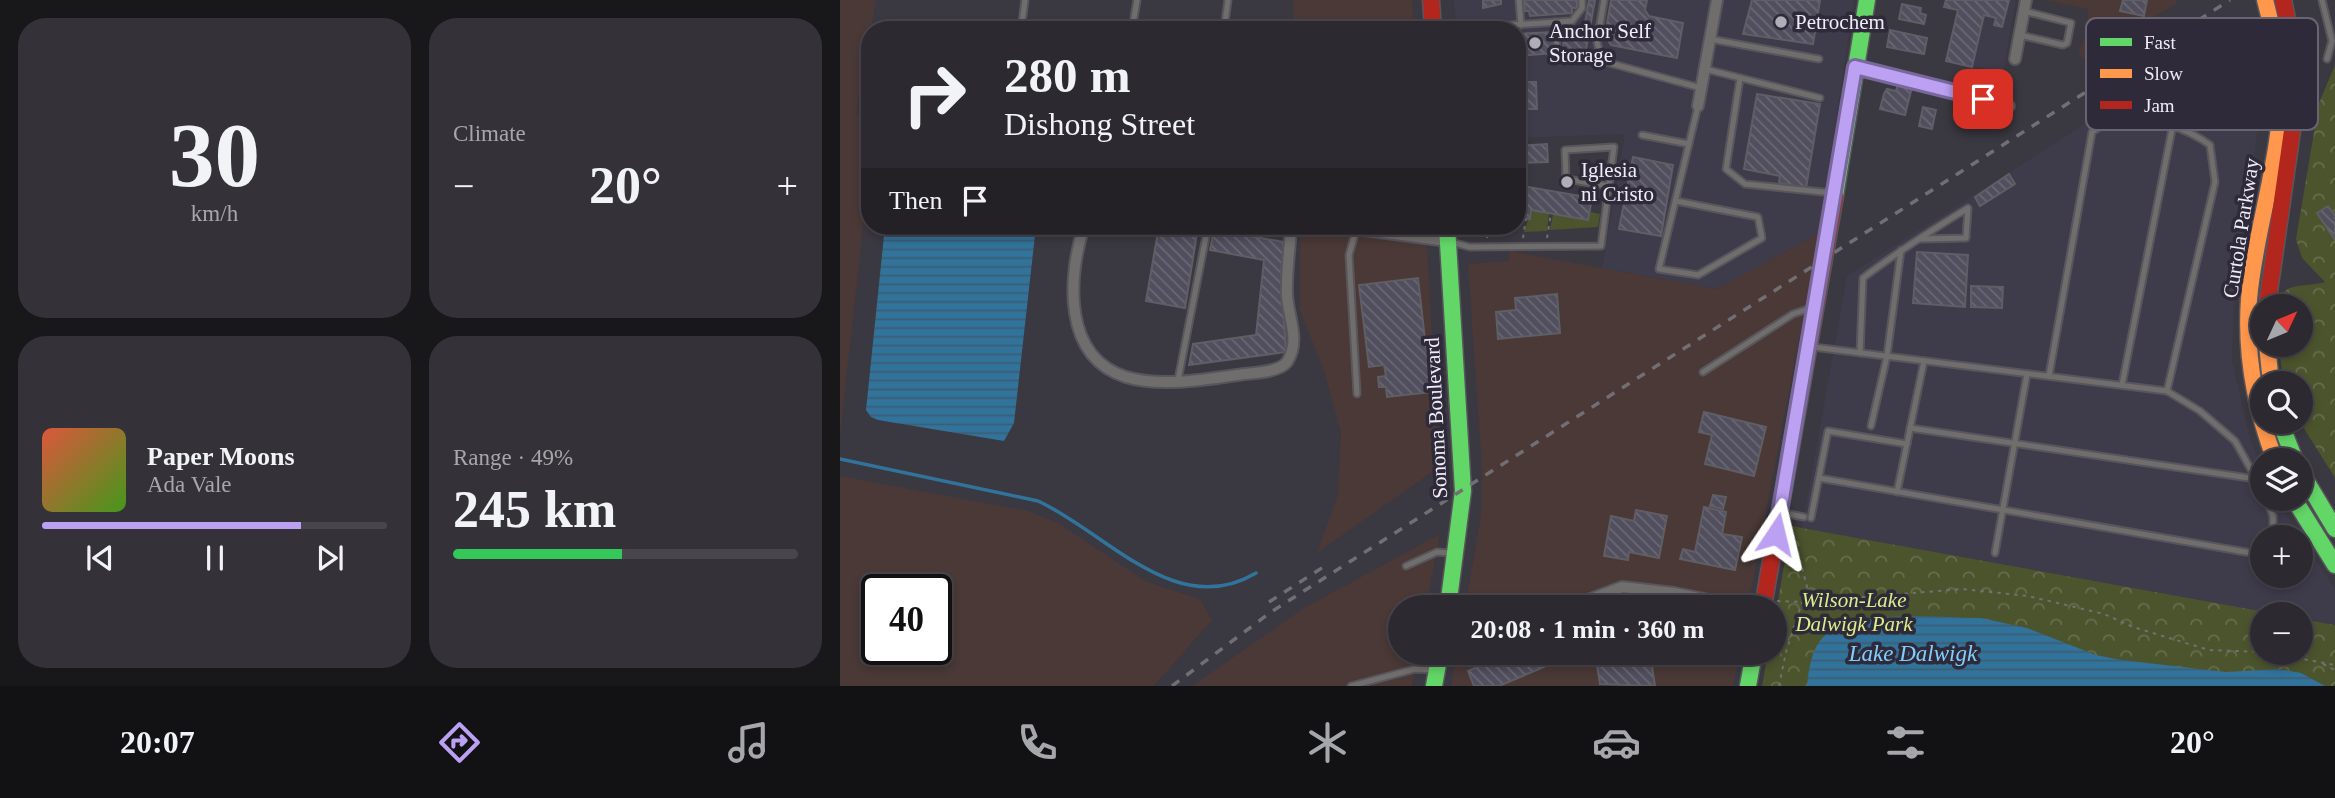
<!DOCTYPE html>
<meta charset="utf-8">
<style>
body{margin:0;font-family:Georgia,serif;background:#343238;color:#f1f3f6;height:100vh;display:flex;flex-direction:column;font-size:26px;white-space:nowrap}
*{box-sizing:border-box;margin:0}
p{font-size:23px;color:#a6a7ab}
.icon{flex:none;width:38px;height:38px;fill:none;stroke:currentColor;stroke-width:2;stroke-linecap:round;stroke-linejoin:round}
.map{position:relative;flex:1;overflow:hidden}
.drawer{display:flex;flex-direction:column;gap:18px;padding:18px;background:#18171a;width:840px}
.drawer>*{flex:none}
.banner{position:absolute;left:21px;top:21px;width:665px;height:214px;border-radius:28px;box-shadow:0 4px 10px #0003,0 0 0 2px #48464c;background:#2c2a30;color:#f1f3f6;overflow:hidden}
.needle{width:46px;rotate:46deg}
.buttons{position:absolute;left:1410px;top:294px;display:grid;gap:14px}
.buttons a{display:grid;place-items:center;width:63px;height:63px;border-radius:50%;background:#2c2a30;box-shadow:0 4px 10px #0003,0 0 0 2px #48464c;font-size:35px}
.speed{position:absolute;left:21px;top:574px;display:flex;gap:14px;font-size:35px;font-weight:700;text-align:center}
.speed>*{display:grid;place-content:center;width:91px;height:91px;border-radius:50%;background:#2c2a30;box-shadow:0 4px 10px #0003,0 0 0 2px #48464c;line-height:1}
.speed .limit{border:4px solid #111;border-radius:10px;background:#fff;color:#111}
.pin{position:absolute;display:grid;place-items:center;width:60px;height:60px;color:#fff;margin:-30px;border-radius:14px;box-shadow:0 4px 10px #0006}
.me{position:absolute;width:77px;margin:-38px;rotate:10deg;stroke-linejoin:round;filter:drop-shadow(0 0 5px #0008)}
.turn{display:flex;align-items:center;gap:24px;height:147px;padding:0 28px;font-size:32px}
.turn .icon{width:91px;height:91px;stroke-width:2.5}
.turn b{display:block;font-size:49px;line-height:60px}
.then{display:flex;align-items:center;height:66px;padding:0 28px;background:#0003;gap:14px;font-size:26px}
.big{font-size:52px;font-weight:600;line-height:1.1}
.drawer .widget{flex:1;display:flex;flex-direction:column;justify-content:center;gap:10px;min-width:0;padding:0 24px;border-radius:28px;background:#343238}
.drawer .dial{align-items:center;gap:0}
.dial b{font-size:91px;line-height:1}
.song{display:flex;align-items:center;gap:21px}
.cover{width:84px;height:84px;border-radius:10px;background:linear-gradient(135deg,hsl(10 70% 55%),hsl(100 70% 35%))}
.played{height:7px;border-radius:4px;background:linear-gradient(90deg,#bca0f2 75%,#48464c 75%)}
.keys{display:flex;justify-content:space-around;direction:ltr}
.heat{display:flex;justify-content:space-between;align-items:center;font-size:38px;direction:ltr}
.charge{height:10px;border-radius:5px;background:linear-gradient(90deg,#34c759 49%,#48464c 0)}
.drawer .tiles{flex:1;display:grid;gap:18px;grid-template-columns:repeat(2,1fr)}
.trip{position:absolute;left:548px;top:595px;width:399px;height:70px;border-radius:35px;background:#2c2a30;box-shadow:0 4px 10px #0003,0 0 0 2px #48464c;font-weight:600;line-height:70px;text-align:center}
.tab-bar{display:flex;height:112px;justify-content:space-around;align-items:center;background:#121113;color:#a6a7ab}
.tab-bar .icon{width:49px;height:49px}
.tab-bar .selected{color:#bca0f2}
.tab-bar b{font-size:32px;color:#f1f3f6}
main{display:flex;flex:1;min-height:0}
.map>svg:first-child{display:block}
</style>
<main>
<section class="drawer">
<div class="tiles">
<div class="widget dial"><b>30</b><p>km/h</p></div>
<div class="widget"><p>Climate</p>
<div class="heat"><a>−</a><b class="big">20°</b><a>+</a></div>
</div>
<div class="widget">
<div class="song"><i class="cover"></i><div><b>Paper Moons</b><p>Ada Vale</p></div></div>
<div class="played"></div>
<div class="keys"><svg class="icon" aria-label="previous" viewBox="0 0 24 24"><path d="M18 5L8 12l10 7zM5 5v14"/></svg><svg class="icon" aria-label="pause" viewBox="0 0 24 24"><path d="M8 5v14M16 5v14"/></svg><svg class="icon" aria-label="next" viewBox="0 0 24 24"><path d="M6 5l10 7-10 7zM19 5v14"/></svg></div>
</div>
<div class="widget"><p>Range · 49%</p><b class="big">245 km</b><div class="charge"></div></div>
</div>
</section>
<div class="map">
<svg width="1495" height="686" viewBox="0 0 1495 686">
<defs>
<pattern id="forest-crowns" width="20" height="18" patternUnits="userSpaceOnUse" patternTransform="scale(1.75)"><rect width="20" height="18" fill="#4c542d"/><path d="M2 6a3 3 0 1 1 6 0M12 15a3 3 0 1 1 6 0" fill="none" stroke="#666d4c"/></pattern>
<pattern id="water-rules" width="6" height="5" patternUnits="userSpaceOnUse" patternTransform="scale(1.75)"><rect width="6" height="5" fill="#31739b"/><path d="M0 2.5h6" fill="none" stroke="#3c5d72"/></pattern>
<pattern id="building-back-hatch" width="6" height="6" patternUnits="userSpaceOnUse" patternTransform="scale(1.75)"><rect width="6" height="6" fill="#514e5d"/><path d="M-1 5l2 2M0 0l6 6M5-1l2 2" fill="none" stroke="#6a6875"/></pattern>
</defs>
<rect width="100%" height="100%" fill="#3a3840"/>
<g fill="#3e3b4b">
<polygon points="614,0 1014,0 979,233 877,289 762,268 785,134 677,138 677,30 616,30"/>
<polygon points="1106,0 1176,0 1163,72 1106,61 1117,10 1104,7"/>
<polygon points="1409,19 1416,50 1421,111 1395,276 1392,360 1409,435 1423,472 1423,499 1436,499 1461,537 1423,537 1423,576 1461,576 1461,538 1495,589 1495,625 1461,619 1461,614 1437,614 962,528 1007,276"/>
</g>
<g fill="#4a3936" fill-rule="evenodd">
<polygon points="0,0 36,0 16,115 30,117 30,163 0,435"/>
<polygon points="453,0 572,0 574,30 454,30"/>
<polygon points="1204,0 1336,0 1338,3 1242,59 1238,51 1247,34 1248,9"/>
<polygon points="460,226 586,226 599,467 477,553 498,494 501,432 484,371 460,311"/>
<polygon points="979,233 908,607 625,607 641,516 642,469 628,264 669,261 669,251 877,289"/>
<path d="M0,476L188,511L218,523L307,582L360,599L372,620L314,686H0ZM37,590H96V649H37Z"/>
<polygon points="600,534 586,607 560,607 560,653 578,653 572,686 352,686 464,608"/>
<polygon points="617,653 900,653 893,686 611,686"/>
</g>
<g fill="#4c542d">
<polygon points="691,210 709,213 707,231 684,232"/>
<polygon points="751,212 760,214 758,227 710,230 713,214 748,217"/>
</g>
<g fill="url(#forest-crowns)">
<path d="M1495,65V478L1460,422L1461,383H1444L1438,345H1461V306H1439C1439,280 1467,288 1485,282L1462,258L1456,239L1479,103Z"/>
<polygon points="951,526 1437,614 1423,614 1423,653 1461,653 1461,619 1495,625 1495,686 922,686 928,653 934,653 935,618"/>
</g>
<g fill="url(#water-rules)">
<polygon points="45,226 196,226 174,423 164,441 38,420 31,417 26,410"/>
<path d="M1141,618L1187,628L1256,655L1281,660L1386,672L1439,669L1461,673L1485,686H967C969,667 972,644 989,632C1021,609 1103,618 1141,618Z"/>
</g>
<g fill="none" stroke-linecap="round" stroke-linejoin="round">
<path stroke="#31739b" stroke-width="3.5" d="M0,459L198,501C266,532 336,621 416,573"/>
</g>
<g fill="url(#building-back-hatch)" stroke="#5f5e65" stroke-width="2">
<polygon points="643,0 661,0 661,4 643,8"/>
<polygon points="684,0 737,0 737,8 732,8 732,13 690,16 689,11 685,11"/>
<polygon points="749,0 755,0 746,49 724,51 722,30 744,29"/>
<polygon points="771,0 807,0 805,10 809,16 843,23 837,58 771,45 765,36"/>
<polygon points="912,0 980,0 973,44 903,34"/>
<polygon points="1106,0 1169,0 1162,27 1154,25 1156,18 1144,15 1132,67 1106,61 1118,10 1104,7"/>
<polygon points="1283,0 1307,0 1304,16 1280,11"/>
<polygon points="1062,4 1081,8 1080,13 1086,15 1084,24 1059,19"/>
<polygon points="1050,30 1087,38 1084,54 1047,47"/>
<polygon points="713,32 714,53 677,56 677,34"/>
<polygon points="677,82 696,82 697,109 677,109"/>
<polygon points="1058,84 1072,87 1065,115 1040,109 1044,94 1047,89 1056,91"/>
<polygon points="917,94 980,104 966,188 939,183 940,176 904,169"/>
<polygon points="1083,107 1096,110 1092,129 1079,126"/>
<polygon points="707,144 708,162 677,163 677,146"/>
<polygon points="793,157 833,165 821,236 779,229"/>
<polygon points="1169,174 1175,184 1140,206 1135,197"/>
<polygon points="677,185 752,198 748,220 691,210 690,219 677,217"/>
<polygon points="1488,206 1495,216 1495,240 1477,213"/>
<polygon points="319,226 358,227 345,308 306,301"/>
<polygon points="374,230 444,242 441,273 446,352 349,365 353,344 416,335 424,260 370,250"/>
<polygon points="1077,252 1128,255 1125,307 1073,303"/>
<polygon points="578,278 591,392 547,397 546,387 539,387 538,377 546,376 544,365 529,367 519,285"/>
<polygon points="1131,286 1163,287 1162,308 1131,307"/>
<polygon points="717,294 720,333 658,339 656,312 676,310 675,298"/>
<polygon points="864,412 926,427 914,476 865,464 872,435 859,432"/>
<polygon points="873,495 886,497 883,509 870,506"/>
<polygon points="864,507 886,512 882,534 902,537 895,570 840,559 843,549 855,552"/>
<polygon points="796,510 827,516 819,558 789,552 788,560 764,556 771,516 794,521"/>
<polygon points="671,653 706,653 711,664 659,686 634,686 628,671"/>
<polygon points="755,653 810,653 815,686 760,684"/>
</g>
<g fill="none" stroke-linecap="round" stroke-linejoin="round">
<g stroke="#58565c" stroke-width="9">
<g id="lane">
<polyline points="679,0 681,25"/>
<polyline points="764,0 757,42 762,61 861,88"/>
<polyline points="1482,0 1492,41 1487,59"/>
<polyline points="715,22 717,49"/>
<polyline points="181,30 185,0"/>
<polyline points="292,30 297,0"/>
<polyline points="384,30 388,0"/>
<polyline points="597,30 732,21 742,8 742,0"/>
<polyline points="1180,35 1223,45 1227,43 1231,23 1184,11"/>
<polyline points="870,39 979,59"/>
<polyline points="865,69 980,98"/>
<polyline points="900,78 886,169 905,184 992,193"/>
<polyline points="802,135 849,144"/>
<polyline points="836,201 918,217 922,238 858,275 819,269 858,106"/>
<polyline points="516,230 509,255 517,394"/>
<polyline points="611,242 630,247 761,246 774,147 725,150 726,179 769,186"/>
<polyline points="973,347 1327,391 1360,411 1395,441 1423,491"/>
<path d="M1020,353L1023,278C1057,252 1092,230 1128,208L1126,238L1079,239"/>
<polyline points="863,372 953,314 974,307"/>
<path d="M1209,376L1252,132L1277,114C1312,120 1341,124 1370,145L1375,182L1327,391"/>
<polyline points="338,380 368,226"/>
<polyline points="1282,385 1333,124 1345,102"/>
<polyline points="1031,426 1047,356 1061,250"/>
<polyline points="1070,428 1416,479"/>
<polyline points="979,478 1423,555"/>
<polyline points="1057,492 1084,361"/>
<polyline points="1426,499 1433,516 1433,537"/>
<polyline points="943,513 964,517"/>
<polyline points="971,518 988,431 1067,444"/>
<polyline points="1155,553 1187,374"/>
<polyline points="566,566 597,552 610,553"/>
<polyline points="511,686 575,669 594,670"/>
</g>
</g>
<g stroke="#58565c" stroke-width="14">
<g id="street">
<polyline points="1175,59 1186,0"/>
<polyline points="1015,67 1169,106"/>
<polyline points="858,106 877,0"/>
<path d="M244,226C228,276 222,357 286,377C319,387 363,380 397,375C409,373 439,373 447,362C461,341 448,317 447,295C446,272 450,248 451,226"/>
<polyline points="494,226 608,241"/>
<polyline points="730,607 782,587 834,593 904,607"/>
</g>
</g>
<g stroke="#58565c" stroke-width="19">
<g id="fast">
<polyline points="995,196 1027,0"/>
<polyline points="607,226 623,491 608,607"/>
<polyline points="1440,422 1455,460"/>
<polyline points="1461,472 1495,529"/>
<polyline points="1454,499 1495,565"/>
<polyline points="594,686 600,653"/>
<polyline points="908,686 914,653"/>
</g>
</g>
<g stroke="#58565c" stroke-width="19">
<g id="slow">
<path d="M1425,0C1436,41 1443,83 1439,126C1433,184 1414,240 1409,299C1405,354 1415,408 1435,460"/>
<polyline points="1427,345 1431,383"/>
</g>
</g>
<g stroke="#58565c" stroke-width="19">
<g id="jam">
<polyline points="591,0 593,30"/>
<polyline points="1427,306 1454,117 1452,41 1443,0"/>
<polyline points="923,607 995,196"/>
</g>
</g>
<g stroke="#706f71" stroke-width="2" stroke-dasharray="3.5 5" stroke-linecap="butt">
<polyline points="647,238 648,226"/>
<polyline points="683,238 686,218"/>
<polyline points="707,238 711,213"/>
<polyline points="937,601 964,602 1122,589 1188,596 1264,614 1293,627 1369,650 1423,652"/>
<polyline points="1431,653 1495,665"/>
<polyline points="1483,664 1495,670"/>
<polyline points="939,686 946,652 967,587 952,529"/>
</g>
<use href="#lane" stroke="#706e6c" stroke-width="5"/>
<use href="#street" stroke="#706e6c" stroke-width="10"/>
<use href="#fast" stroke="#63d668" stroke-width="16"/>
<use href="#slow" stroke="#ff974d" stroke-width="16"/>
<use href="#jam" stroke="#b3261e" stroke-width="16"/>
<g stroke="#716f73" stroke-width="3.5" stroke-dasharray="9 9" stroke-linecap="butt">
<polyline points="429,602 488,564"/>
<polyline points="332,686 431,612 1390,0"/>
</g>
</g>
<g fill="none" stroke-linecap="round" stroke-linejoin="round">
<g stroke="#7a689d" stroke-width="18">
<polyline id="route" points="936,534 1015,67 1143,99"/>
</g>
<use href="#route" stroke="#bca0f2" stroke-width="12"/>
</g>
<g fill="#b0aeb7" stroke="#2e2a39" stroke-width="2.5">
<circle cx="941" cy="22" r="7"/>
<circle cx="695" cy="43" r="7"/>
<circle cx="727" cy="182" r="7"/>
</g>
<g text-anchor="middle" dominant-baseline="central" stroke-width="7" stroke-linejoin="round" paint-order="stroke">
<g font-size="21" fill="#efedf7" stroke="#2e2a39" text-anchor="start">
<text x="955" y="22">Petrochem</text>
<text x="709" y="31">Anchor Self<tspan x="709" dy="24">Storage</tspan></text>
<text x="741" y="170">Iglesia<tspan x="741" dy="24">ni Cristo</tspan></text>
</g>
<g font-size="21" fill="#efedf7" stroke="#2e2a39">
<text transform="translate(1401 228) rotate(-81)">Curtola Parkway</text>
<text transform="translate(596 418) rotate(-93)">Sonoma Boulevard</text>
</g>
<g font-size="21" font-style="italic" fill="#d9ef8a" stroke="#2e2a39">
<text x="1014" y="600">Wilson-Lake<tspan x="1014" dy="24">Dalwigk Park</tspan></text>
</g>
<g font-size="23" font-style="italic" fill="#81cefe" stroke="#2e2a39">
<text x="1073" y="653">Lake Dalwigk</text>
</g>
</g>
<rect x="1246" y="18" width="232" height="112" rx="10" fill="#2e2a39" stroke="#686472" stroke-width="2"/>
<rect x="1260" y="38" width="32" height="8" fill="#63d668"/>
<rect x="1260" y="69" width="32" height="9" fill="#ff974d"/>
<rect x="1260" y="101" width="32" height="8" fill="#b3261e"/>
<g font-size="19" fill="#efedf7">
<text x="1304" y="49">Fast</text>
<text x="1304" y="80">Slow</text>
<text x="1304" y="112">Jam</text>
</g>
</svg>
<div class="buttons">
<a><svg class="needle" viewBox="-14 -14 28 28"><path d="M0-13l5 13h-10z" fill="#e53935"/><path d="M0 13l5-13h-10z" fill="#a6a7ab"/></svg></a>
<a><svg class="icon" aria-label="search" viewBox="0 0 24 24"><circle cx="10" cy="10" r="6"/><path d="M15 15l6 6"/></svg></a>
<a><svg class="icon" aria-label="layers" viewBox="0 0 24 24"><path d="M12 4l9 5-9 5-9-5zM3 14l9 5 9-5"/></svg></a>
<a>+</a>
<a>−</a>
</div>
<div class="speed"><div class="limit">40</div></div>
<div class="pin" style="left:1143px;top:99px;background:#d93025"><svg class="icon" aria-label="arrive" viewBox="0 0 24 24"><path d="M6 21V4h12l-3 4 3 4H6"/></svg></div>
<svg class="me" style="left:936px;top:534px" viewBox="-20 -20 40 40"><path d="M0-17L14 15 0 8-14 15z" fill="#bca0f2" stroke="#fff" stroke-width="4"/></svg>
<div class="trip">20:08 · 1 min · 360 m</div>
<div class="banner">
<div class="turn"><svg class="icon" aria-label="right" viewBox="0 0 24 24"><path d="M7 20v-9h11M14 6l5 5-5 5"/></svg><div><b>280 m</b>Dishong Street</div></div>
<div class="then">Then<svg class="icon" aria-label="arrive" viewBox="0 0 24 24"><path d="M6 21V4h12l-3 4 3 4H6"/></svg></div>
</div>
</div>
</main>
<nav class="tab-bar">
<b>20:07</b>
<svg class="icon selected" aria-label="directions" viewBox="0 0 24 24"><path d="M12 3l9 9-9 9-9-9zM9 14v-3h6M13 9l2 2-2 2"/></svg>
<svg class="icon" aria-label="music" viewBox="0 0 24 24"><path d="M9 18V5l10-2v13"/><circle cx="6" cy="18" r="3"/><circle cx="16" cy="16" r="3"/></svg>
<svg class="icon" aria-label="phone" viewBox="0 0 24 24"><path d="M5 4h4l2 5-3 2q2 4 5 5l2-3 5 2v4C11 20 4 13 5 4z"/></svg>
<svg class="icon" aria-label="climate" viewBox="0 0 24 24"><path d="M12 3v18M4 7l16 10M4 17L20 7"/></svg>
<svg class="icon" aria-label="car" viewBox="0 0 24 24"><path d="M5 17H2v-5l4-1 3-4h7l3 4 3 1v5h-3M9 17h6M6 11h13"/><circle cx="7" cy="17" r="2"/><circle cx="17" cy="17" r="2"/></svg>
<svg class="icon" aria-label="filters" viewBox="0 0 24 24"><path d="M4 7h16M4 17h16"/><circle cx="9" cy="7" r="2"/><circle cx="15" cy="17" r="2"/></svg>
<b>20°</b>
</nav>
